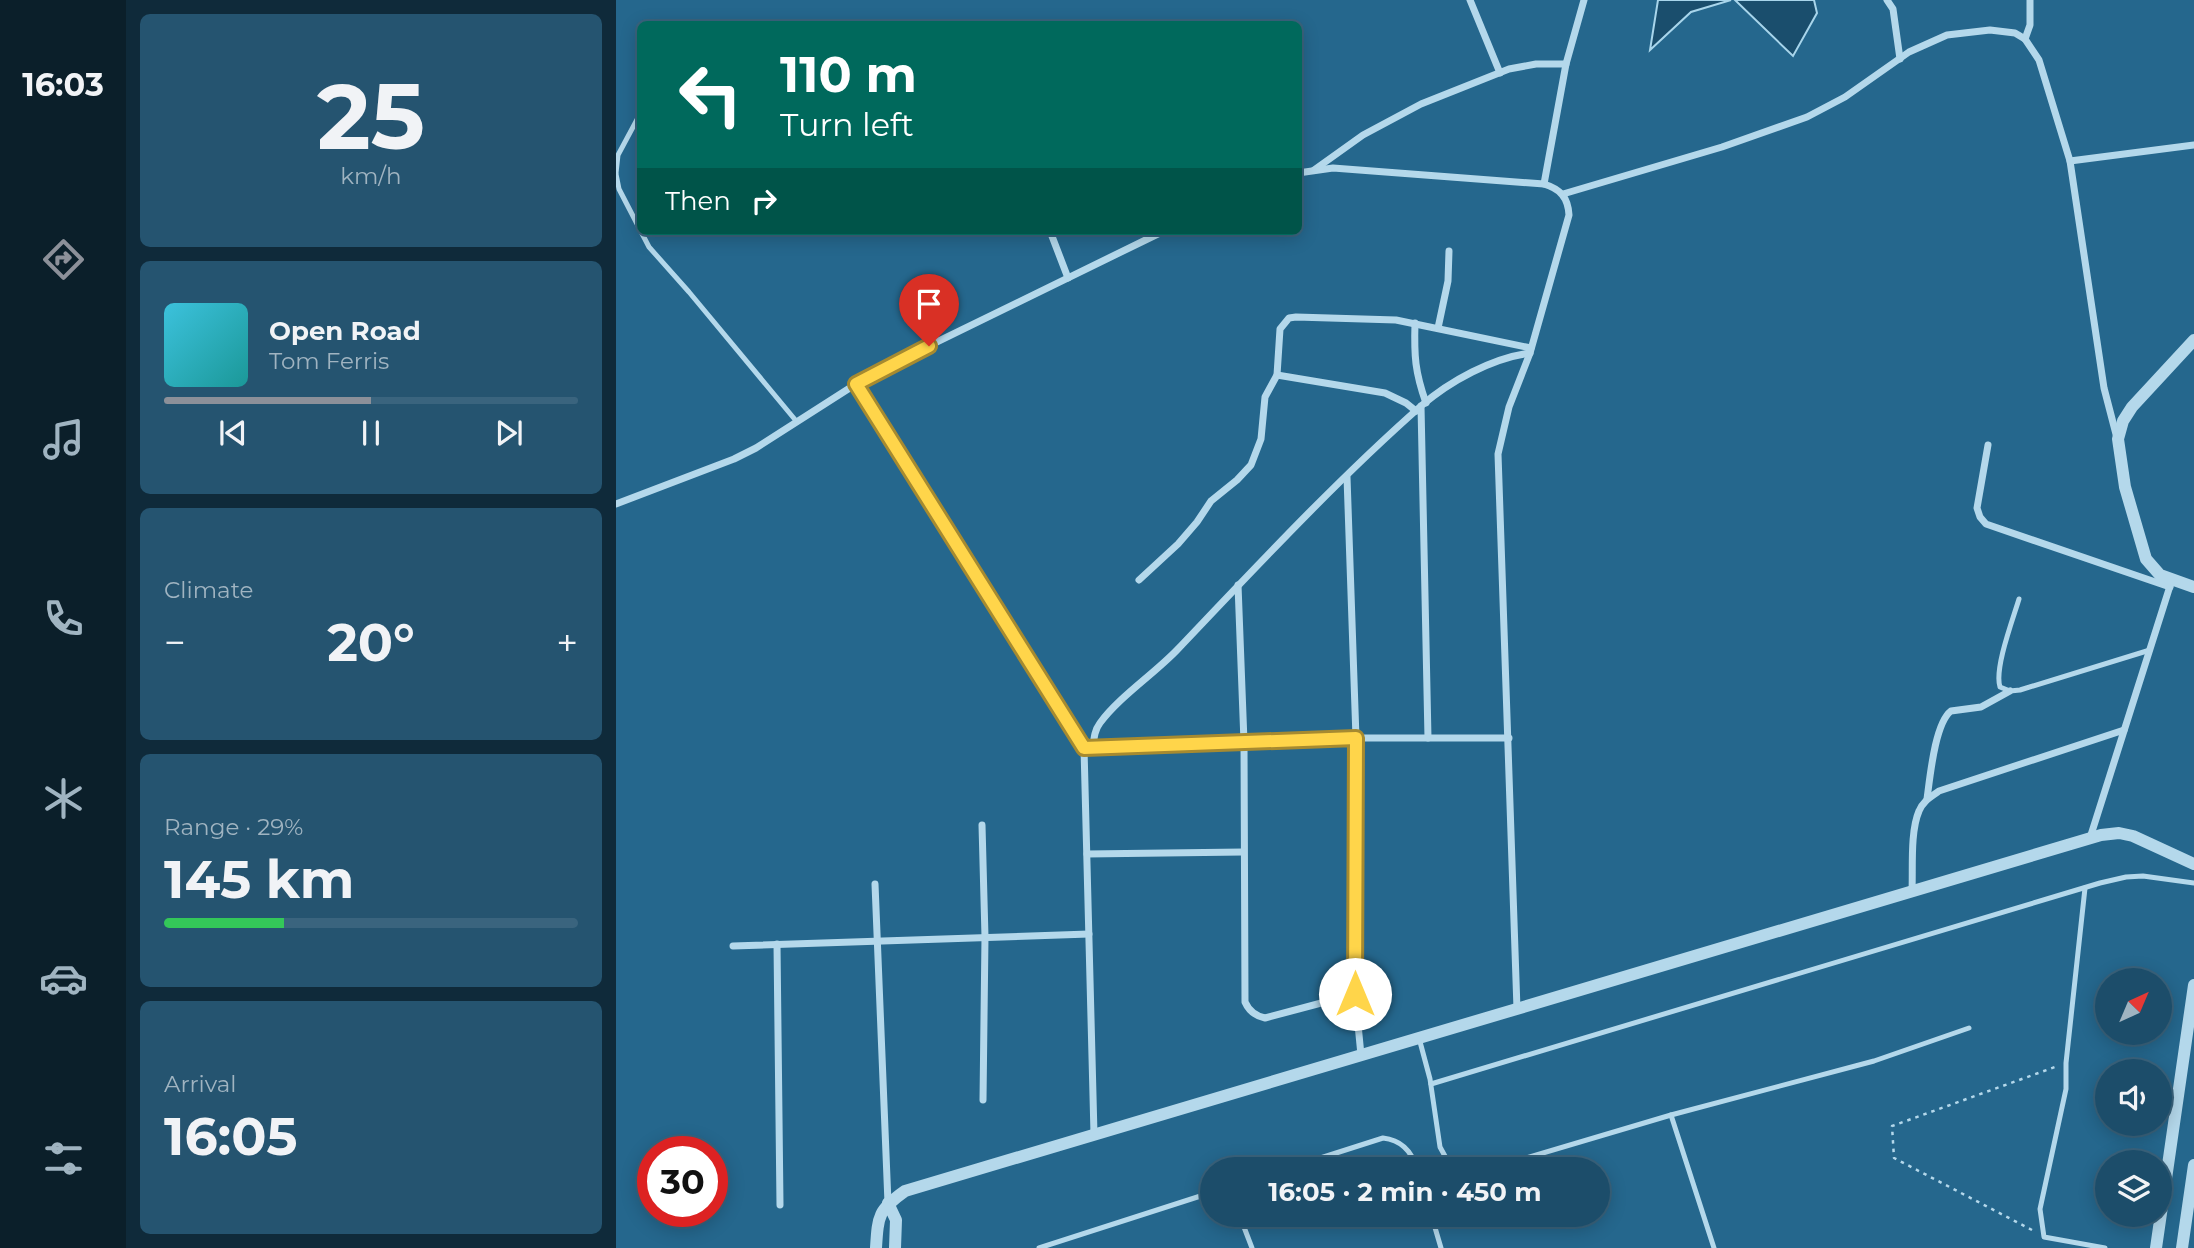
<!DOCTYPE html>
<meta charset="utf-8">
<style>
body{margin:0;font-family:Montserrat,sans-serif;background:#255470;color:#f1f3f6;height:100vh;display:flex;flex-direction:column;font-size:26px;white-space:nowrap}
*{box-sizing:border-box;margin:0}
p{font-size:23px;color:#a0b4c1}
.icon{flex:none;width:38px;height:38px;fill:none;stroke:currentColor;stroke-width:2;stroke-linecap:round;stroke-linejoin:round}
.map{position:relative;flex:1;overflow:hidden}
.side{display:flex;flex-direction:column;gap:14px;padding:14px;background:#0f2a3a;width:490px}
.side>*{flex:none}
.banner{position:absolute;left:21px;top:21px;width:665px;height:214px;border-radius:10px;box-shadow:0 4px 18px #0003,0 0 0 2px #3a647e;background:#00695c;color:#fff;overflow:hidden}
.needle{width:46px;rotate:44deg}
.controls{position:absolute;left:1479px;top:968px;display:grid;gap:14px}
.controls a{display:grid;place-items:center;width:77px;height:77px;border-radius:50%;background:#1c4d6a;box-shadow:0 4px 18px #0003,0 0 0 2px #3a647e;font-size:35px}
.speed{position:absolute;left:21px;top:1136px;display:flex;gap:14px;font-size:35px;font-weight:700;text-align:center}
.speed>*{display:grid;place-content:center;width:91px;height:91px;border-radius:50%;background:#1c4d6a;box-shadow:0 4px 18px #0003,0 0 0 2px #3a647e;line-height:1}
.speed .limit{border:10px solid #d22;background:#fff;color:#111}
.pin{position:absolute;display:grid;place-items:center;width:60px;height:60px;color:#fff;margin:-72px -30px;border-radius:50% 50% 50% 0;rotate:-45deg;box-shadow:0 0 7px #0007}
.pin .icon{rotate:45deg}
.me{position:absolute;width:77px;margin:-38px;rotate:0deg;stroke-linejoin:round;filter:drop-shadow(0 0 5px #0008)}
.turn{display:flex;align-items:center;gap:24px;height:147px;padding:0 28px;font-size:32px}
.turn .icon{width:91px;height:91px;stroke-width:2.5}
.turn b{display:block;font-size:49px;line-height:60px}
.then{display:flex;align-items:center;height:66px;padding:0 28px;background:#0003;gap:14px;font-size:26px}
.big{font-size:52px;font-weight:700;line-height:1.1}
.side .tile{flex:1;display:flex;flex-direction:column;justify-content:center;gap:10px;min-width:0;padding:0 24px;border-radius:10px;background:#255470}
.side .dial{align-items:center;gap:0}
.dial b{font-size:91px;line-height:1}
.song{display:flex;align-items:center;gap:21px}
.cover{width:84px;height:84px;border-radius:10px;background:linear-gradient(135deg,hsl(190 70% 55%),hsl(180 70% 35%))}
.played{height:7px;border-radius:4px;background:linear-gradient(90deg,#8c9099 50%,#3a647e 50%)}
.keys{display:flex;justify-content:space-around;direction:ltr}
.heat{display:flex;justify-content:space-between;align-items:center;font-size:38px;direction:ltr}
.charge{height:10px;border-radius:5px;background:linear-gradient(90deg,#34c759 29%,#3a647e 0)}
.trip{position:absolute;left:584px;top:1157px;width:410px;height:70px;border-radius:35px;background:#1c4d6a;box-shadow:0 4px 18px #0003,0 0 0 2px #3a647e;font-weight:700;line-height:70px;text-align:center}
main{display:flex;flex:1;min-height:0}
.tab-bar{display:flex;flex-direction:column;width:126px;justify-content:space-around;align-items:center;background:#0b1f2a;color:#a0b4c1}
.tab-bar .icon{width:49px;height:49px}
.tab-bar .active{color:#8c9099}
.tab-bar b{font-size:32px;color:#f1f3f6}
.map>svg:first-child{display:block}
</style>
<main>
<nav class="tab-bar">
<b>16:03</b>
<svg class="icon active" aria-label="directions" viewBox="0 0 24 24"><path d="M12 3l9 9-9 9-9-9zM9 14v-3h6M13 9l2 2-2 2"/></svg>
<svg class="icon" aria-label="music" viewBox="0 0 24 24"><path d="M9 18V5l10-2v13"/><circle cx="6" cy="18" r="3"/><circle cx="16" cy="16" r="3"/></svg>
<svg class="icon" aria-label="phone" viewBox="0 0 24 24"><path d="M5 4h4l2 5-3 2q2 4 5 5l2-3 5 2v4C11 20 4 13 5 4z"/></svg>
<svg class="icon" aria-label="climate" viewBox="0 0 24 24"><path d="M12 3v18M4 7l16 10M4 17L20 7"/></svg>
<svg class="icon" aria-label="car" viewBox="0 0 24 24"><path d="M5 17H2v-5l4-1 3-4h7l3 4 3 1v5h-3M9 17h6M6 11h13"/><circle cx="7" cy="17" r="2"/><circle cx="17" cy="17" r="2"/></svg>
<svg class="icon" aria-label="filters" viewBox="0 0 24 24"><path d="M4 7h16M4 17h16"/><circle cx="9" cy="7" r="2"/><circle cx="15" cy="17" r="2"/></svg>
</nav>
<section class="side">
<div class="tile dial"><b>25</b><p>km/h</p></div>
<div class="tile">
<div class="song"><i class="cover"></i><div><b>Open Road</b><p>Tom Ferris</p></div></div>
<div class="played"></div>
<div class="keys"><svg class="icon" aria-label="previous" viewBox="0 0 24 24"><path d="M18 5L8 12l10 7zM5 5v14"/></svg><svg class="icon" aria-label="pause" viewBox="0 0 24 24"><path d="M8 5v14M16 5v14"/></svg><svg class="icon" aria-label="next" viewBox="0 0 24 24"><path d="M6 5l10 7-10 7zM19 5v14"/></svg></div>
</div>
<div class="tile"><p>Climate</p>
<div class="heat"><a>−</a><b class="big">20°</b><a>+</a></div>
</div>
<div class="tile"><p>Range · 29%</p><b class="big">145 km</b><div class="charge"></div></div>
<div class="tile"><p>Arrival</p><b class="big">16:05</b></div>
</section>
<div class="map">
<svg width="1578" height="1248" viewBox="0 0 1578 1248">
<rect width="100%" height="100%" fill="#25678d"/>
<g fill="#1a4e6d" stroke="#a8d5eb" stroke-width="2">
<polygon points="1042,0 1115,0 1075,12 1034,50"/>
<polygon points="1119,0 1198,0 1201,13 1177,56"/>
</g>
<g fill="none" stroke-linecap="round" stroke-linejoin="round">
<polyline stroke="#b4d8eb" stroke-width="2.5" stroke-dasharray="3.5 5" stroke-linecap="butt" points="1416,1230 1278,1158 1276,1126 1439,1067"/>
<g stroke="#b4d8eb" stroke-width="5">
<polyline points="0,173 2,155 24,114"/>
<polyline points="0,174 3,189 33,247 73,292 181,422"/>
<path d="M1403,599C1397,619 1378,669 1384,687L1394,691L1404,690L1534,650"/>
<polyline points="1469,888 1450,1063 1450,1089 1424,1209 1428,1237 1489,1248"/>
<polyline points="803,1038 814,1079 824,1147 836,1169"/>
<polyline points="815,1084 1484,883 1510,877 1527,876 1578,883"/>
<polyline points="1055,1115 1098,1248"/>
<path d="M670,1169L767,1138C786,1140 796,1152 801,1169"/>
<polyline points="873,1169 1055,1115 1258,1061 1353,1028"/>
<polyline points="623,1214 636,1248"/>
<polyline points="815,1214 825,1248"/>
<polyline points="423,1248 597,1192"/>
</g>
<g stroke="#b4d8eb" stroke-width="7">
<polyline points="854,0 884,73"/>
<polyline points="1271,0 1277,9 1284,59"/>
<polyline points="1409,39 1414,25 1414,0"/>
<polyline points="1454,161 1578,145"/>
<polyline points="698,170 747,135 805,104 893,69 920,64 950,64"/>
<path d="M682,173L717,168L928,184C944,189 952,197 953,215L914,353L893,407L882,454L901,1009"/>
<polyline points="928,184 950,64 968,0"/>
<polyline points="947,194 1106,147 1191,117 1229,97 1293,52 1331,35 1374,30 1399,33 1409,39 1423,60 1454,161 1488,388 1501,438"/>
<polyline points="434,231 452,278"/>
<path d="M799,323C798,356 799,372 810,403"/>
<polyline points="822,328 832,281 833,251"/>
<polyline points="661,375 769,393 790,403 800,411"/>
<polyline points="240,384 468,748 478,1134"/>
<polyline points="805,406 812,738"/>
<polyline points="1372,445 1361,508 1364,517 1370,524 1554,587"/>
<polyline points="731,477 740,738 739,994 745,1055"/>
<polyline points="0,504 118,459 140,448 240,384 290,357 548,231"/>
<polyline points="523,580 562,544 581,522 595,501 621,480 635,465 645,439 649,397 661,375 664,329 673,318 680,317 780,320 915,348"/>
<path d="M622,585L628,742L629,1002C633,1011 639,1016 649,1018L739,994"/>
<polyline points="476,748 740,738 893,738"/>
<path d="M477,748C478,739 478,731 484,723C503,697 538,674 561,650C640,567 719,482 805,406C834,381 876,358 914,353"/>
<path d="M1311,799C1314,777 1319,723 1335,711L1365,707L1394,691"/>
<polyline points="366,825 369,937 367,1100"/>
<polyline points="1474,838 1554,586"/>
<polyline points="471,854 627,852"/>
<polyline points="259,884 272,1203"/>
<path d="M1296,891C1297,868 1294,832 1303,811C1307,801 1315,797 1323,791L1508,730"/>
<polyline points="161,944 164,1205"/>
<polyline points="117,946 473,934"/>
</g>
<g stroke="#b4d8eb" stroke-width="12">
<polyline points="1578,340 1516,407 1507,421 1502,439 1509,487 1530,559 1544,575 1578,587"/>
<polyline points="272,1203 280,1220 279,1248"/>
<path d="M260,1248C262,1216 262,1210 289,1191L1485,835L1503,833L1517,836L1578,864"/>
<polyline points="1540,1248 1578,985"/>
<polyline points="1566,1248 1578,1165"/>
</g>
</g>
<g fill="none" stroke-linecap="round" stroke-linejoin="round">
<g stroke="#a68a30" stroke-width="18">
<polyline id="route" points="313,346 240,384 468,748 740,738 739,994"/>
</g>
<use href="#route" stroke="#ffd54a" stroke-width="12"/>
</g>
</svg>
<div class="controls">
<a><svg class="needle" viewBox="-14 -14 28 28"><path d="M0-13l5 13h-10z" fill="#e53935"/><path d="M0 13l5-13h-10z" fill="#a0b4c1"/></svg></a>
<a><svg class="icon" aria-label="sound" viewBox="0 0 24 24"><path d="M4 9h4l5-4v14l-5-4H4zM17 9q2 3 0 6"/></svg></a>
<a><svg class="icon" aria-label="layers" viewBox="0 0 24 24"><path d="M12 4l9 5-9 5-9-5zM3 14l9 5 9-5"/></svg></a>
</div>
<div class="speed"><div class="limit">30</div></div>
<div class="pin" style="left:313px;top:346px;background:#d93025"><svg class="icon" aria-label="arrive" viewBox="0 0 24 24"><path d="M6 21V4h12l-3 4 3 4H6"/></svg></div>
<svg class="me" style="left:739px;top:994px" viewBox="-20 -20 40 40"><circle r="19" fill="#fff"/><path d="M0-13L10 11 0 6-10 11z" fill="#ffd54a"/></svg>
<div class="trip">16:05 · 2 min · 450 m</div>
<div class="banner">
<div class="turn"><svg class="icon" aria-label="left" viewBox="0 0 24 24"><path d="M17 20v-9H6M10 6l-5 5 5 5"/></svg><div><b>110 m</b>Turn left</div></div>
<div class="then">Then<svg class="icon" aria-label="right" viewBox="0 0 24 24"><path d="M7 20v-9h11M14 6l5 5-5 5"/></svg></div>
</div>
</div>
</main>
